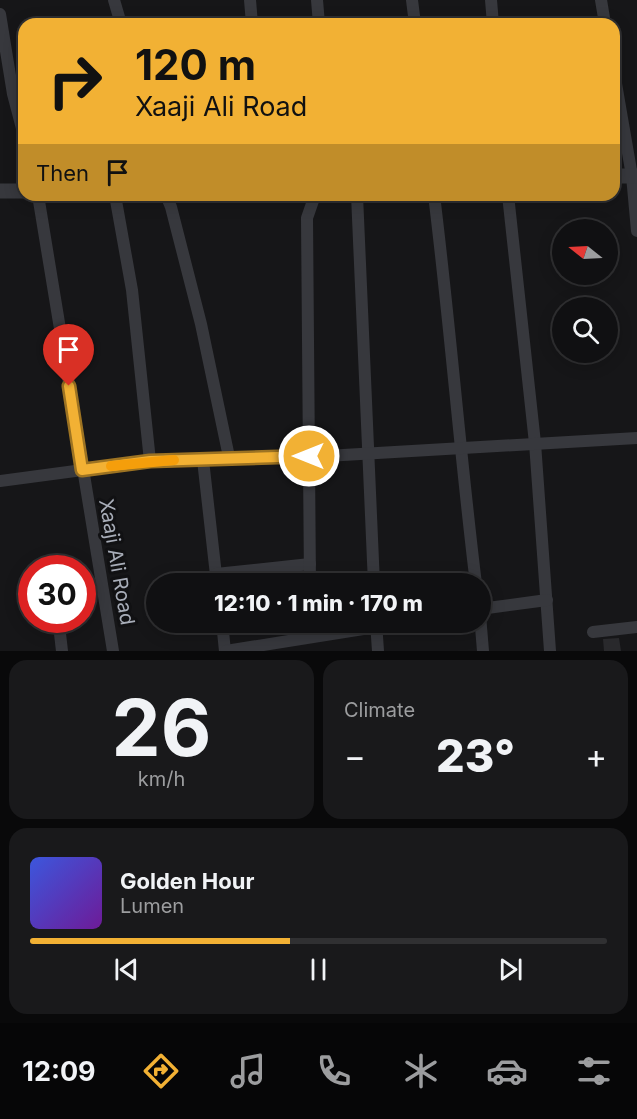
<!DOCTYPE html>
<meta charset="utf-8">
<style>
body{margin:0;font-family:Inter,sans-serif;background:#19191b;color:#f1f3f6;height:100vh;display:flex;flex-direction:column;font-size:22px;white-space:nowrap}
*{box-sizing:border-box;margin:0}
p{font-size:20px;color:#9c9d9f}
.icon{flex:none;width:33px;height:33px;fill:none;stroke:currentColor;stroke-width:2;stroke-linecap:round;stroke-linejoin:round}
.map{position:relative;height:651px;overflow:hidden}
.drawer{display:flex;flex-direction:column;gap:9px;padding:9px;background:#09090a;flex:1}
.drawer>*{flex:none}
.top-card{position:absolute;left:18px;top:18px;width:602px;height:183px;border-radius:18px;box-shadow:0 3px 15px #0003,0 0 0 2px #303032;background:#f2b134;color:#111;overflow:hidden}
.needle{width:39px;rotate:288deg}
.tools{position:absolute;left:552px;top:219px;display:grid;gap:12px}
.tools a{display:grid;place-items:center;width:66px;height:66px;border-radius:50%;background:#101012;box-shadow:0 3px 15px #0003,0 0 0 2px #303032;font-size:30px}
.speed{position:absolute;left:18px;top:555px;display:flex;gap:12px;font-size:30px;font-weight:700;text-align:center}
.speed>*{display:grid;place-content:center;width:78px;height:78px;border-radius:50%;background:#101012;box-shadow:0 3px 15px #0003,0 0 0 2px #303032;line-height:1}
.speed .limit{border:9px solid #d22;background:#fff;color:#111}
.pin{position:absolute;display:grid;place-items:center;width:51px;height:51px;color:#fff;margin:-62px -26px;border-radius:50% 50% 50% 0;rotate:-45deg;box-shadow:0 0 6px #0007}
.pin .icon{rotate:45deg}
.me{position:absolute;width:66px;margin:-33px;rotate:270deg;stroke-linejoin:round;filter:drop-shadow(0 0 4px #0008)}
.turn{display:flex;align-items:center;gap:21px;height:126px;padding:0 18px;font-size:27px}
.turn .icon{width:78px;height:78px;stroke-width:2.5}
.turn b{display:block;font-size:42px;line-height:51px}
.then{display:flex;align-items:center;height:57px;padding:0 18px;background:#0003;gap:12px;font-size:22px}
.big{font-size:45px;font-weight:800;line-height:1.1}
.drawer .card{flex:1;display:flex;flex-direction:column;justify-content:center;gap:9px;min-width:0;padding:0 21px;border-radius:18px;background:#19191b}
.drawer .dial{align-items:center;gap:0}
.dial b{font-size:78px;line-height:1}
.song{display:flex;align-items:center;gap:18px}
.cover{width:72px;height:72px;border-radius:9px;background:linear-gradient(135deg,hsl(230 70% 55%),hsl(280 70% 35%))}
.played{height:6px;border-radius:3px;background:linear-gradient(90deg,#f2b134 45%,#303032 45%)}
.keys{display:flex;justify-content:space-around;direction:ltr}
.heat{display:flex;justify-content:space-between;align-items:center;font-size:33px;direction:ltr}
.drawer .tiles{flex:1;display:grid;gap:9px;grid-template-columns:1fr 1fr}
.card:last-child{grid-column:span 2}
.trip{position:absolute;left:146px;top:573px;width:345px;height:60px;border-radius:30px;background:#101012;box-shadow:0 3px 15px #0003,0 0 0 2px #303032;font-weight:800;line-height:60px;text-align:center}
.dock{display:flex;height:96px;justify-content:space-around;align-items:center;background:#060607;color:#9c9d9f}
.dock .icon{width:42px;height:42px}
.dock .current{color:#f2b134}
.dock b{font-size:27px;color:#f1f3f6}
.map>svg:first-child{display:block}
</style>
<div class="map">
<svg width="637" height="651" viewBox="0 0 637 651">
<rect width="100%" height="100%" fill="#161618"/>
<polygon fill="#29292c" points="619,638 621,651 604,651 603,639"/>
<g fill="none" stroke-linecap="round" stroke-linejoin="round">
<g stroke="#37383d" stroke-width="12">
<polyline points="114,0 121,24"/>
<polyline points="250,0 252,24"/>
<polyline points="317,0 319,24"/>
<polyline points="412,0 415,24"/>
<polyline points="491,0 493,24"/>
<polyline points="601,0 605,24"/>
<polyline points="0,14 13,94 24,136"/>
<polyline points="614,72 632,176 637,231"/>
<polyline points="38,195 113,651"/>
<polyline points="115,195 132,290 150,461"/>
<polyline points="166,195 171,207 201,324 229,457"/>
<polyline points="357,195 374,584"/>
<path d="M434,195C450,324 460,454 476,584"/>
<polyline points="508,195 535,443 550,651"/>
<polyline points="203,460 217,584"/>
<polyline points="0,481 150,461 309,457 637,438"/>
<polyline points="216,574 310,564"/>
<polyline points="310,584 307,218 315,195"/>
<polyline points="480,609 547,600"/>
<polyline points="480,615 483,651"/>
<polyline points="222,622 225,651"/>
<polyline points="376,622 378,651"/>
<polyline points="59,625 62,651"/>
<polyline points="593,632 637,627"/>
<polyline points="226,651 407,622"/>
</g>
<g stroke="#37383d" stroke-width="15">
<polyline points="614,176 637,176"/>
<polyline points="0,191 24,191"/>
</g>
</g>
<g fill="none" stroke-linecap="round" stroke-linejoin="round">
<g stroke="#9d7322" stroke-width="15">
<polyline id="route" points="69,386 82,470 150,461 309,456"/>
</g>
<use href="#route" stroke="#f2b134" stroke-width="10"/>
<polyline stroke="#f59e0b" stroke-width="10" points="111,466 174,460"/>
</g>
<g text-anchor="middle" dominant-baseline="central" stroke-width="6" stroke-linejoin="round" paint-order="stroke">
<g font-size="20" fill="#a8adb8" stroke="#111113">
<text transform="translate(117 562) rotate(80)">Xaaji Ali Road</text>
</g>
</g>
</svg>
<div class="tools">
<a><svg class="needle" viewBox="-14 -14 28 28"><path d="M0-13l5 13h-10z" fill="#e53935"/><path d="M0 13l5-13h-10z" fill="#9c9d9f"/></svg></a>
<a><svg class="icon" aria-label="search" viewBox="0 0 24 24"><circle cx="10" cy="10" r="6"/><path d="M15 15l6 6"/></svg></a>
</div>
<div class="speed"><div class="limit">30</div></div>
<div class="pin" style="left:69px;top:386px;background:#d93025"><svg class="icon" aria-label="arrive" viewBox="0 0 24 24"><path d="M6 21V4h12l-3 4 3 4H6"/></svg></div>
<svg class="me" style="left:309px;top:456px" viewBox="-20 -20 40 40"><circle r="17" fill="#f2b134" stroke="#fff" stroke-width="3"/><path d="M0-11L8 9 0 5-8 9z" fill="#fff"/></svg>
<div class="trip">12:10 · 1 min · 170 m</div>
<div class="top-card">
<div class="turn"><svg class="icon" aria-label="right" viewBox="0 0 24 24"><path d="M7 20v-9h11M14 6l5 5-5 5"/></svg><div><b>120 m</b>Xaaji Ali Road</div></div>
<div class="then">Then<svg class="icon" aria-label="arrive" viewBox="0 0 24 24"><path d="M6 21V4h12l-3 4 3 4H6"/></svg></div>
</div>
</div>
<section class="drawer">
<div class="tiles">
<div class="card dial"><b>26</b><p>km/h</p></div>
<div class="card"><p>Climate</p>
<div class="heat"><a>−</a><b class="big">23°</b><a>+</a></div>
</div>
<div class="card">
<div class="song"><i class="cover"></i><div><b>Golden Hour</b><p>Lumen</p></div></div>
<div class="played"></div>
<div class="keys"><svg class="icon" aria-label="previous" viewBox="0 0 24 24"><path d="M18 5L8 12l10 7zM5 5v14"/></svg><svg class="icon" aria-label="pause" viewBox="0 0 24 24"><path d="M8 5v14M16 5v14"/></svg><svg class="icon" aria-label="next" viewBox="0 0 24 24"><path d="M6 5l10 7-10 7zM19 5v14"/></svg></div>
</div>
</div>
</section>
<nav class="dock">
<b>12:09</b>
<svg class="icon current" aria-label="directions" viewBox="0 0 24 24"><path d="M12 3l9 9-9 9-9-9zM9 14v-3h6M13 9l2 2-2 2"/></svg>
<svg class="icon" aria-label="music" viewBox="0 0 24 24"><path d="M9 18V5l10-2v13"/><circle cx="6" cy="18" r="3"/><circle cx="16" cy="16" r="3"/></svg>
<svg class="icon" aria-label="phone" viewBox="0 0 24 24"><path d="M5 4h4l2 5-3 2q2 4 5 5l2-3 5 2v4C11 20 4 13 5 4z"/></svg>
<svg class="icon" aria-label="climate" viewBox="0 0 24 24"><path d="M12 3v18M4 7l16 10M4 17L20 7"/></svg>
<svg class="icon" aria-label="car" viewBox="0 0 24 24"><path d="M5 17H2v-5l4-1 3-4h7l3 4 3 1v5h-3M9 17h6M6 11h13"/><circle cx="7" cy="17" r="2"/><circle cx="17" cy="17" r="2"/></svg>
<svg class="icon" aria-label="filters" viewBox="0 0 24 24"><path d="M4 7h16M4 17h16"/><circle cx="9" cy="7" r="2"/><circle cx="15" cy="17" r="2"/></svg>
</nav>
